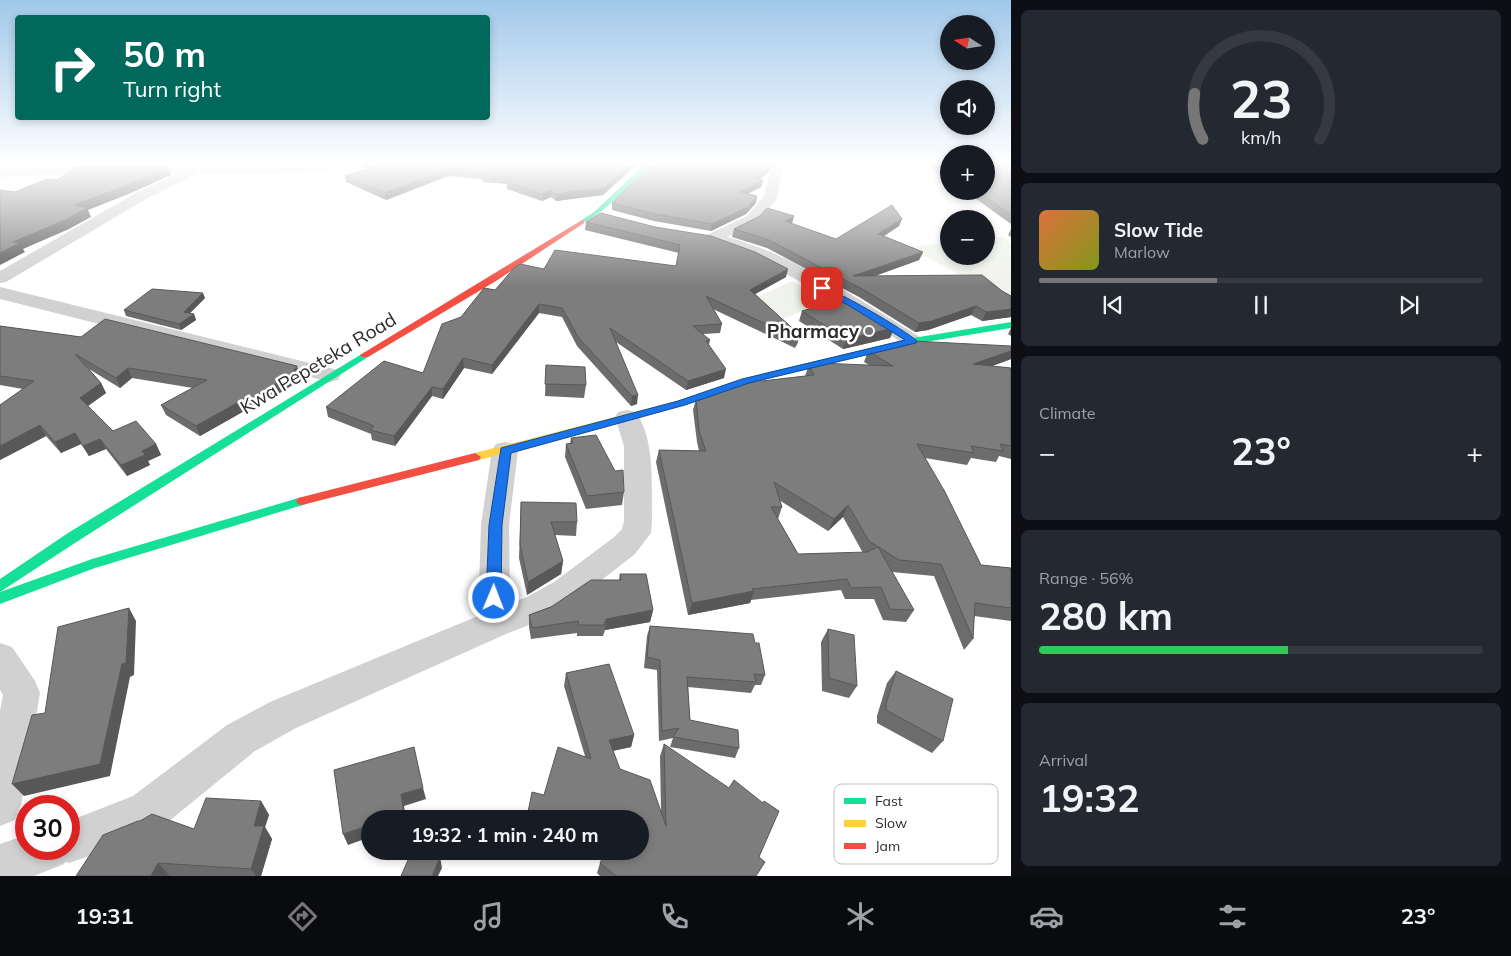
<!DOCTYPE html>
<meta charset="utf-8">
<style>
body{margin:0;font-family:Mulish,sans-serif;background:#242831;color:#f1f3f6;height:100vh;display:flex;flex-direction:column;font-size:19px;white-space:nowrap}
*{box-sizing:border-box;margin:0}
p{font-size:16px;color:#9ea1a6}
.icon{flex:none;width:28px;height:28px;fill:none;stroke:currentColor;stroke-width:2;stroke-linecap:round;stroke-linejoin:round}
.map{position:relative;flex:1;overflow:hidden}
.drawer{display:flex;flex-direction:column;gap:10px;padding:10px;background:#0d0f14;width:500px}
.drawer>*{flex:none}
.top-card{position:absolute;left:15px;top:15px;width:475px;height:105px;border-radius:5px;box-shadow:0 2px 8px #0003;background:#00695c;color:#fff;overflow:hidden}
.needle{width:32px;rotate:282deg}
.fabs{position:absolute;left:940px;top:15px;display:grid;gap:10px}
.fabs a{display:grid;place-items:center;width:55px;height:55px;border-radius:50%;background:#171b24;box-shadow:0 2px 8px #0003;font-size:25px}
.speed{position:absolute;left:15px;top:795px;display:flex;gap:10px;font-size:25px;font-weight:700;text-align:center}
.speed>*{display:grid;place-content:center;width:65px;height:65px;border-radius:50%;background:#171b24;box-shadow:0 2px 8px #0003;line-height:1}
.speed .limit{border:8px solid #d22;background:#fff;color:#111}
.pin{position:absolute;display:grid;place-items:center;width:42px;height:42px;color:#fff;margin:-21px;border-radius:10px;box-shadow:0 2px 8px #0006}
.me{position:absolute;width:55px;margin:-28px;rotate:1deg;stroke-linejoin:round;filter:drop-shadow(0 0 4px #0008)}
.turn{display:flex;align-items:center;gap:18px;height:105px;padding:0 25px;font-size:22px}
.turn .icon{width:65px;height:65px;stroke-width:2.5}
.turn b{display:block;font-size:35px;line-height:42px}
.big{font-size:38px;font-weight:700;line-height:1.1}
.drawer .widget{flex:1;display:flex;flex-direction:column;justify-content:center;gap:8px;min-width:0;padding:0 18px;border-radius:8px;background:#242831}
.drawer .dial{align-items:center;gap:0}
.dial svg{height:130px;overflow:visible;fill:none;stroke:#363941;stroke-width:7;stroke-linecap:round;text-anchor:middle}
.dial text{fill:#f1f3f6;stroke:none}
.song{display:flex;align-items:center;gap:15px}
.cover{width:60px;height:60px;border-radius:8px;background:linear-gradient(135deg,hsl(20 70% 55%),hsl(70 70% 35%))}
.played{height:5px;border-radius:2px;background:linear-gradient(90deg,#767676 40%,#363941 40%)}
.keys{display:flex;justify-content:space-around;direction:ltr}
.heat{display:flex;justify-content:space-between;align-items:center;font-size:28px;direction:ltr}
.charge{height:8px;border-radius:4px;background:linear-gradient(90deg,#34c759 56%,#363941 0)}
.trip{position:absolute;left:361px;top:810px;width:288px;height:50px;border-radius:25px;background:#171b24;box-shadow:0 2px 8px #0003;font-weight:700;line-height:50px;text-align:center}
.tab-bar{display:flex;height:80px;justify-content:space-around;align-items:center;background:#090b0e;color:#9ea1a6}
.tab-bar .icon{width:35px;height:35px}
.tab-bar .on{color:#767676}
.tab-bar b{font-size:22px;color:#f1f3f6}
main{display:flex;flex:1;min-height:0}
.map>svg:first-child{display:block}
</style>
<main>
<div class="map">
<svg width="1011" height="876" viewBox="0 0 1011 876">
<rect width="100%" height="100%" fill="#fff"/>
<g fill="#f0f3eb">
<polygon points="1003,237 1011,242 1011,303 909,247 949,243 949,256 986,256 986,239"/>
<polygon points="792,281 827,301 785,318 753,299"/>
</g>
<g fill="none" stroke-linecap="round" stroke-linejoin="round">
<g fill="#d1d1d1" fill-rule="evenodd">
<polygon points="363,164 362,167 357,168 278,173 199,173 146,199 6,282 0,283 0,271 136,193 180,173 90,173 0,177 0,169 90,165"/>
<path d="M772,164H784L776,200L757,222L727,237C791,253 863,302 920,337L923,341L920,345L913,347L906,345C846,308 787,269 720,245L718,242L707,241L705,238L707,235L747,216L764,196Z"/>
<polygon points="0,287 338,370 341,375 338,380 330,382 0,299"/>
<path d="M627,410L636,412C656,443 651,485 652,521L651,533L635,554L576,600L549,617L506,634L296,728L255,751L163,826L107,850L69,863L65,862L64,864L34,876H0V844L26,835V849H69V821L133,796L227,725L270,702L478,616L481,525L492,450L496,444L505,442L514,444L518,450L509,525L510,603L527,597L554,582L613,538L622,529L624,521V446L615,417L618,412Z"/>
<polygon points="0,643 12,647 35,681 40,693 21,805 15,820 0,826 0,711 3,695 0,690"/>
</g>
<g fill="#16e098" fill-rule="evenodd">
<path d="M645,164H651C640,176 593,224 580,223V221L594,212Z"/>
<polygon points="1011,322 1011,328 913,344 765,379 760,376 765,373 913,338"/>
<polygon points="365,352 370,355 368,357 78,541 0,592 0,579 68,533"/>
<polygon points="302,497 306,498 308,501 306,504 95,568 0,604 0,592 92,559"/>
</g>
<polygon fill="#ffcf43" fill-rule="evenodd" points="765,373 770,376 769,378 685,405 475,461 469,457 475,453 677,401"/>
<g fill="#f24e42" fill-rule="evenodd">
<polygon points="582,220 584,221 584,223 496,281 368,357 362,357 360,355"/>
<polygon points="475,453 481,457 479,460 302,505 298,504 296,501 298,498 302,497"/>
</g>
</g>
<g fill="#6c6c6c" fill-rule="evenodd">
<polygon points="363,164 637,164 603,195 556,201 551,197 542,201 507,189 507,184 483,182 483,179 448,176 386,200 346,182 345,176 368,169 364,167"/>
<polygon points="771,164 768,173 759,179 763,180 761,187 748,194 757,196 756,203 746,214 711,231 654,221 612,210 612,203"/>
<polygon points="930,164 949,164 949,177 941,177"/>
<polygon points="1011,164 1011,224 975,198 966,194 963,191 986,191"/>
<polygon points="601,213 786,277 755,294 800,335 797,344 795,348 713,309 722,324 720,333 703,334 710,340 709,345 724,378 686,390 616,342 637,404 631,406 577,346 562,317 539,313 492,374 464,368 443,399 432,396 395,446 372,440 371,434 328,417 326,407 423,373 461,317 495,290 544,269 676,266 679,253 585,230 586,222"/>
<polygon points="902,219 899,226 884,236 923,252 919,260 874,276 1002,291 1011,296 1011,317 982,321 971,315 928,330 915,332 859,297 767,248 732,237 734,229 792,224 836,239"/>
<polygon points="1011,229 1011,237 1008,235"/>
<polygon points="205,298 190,313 194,314 196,320 181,330 126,316 124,310"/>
<polygon points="802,311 894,328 890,338 843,349 799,321"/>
<polygon points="0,326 297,366 299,376 294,384 249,412 246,410 200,436 166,415 161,405 193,388 132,378 120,388 89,369 101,383 106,393 88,406 113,431 156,444 161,455 148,461 150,465 127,476 106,449 89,456 81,444 61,453 46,436 0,460 0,405 23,389 0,385"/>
<polygon points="1011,328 1011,336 1008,334"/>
<path d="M1011,346V359L992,366L1011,368V459L999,456L996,462L971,458L967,465L925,458L981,565L1011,568V621L974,616L973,639L964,650L934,576L892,572L891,571L914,610L906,622L883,620L874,599H845L841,590L751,600L750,603L688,615L656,462L659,450L699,451L697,442L693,410L696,399L762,381L805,376L809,365H869L864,362L868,351ZM779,500L828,531L843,517L863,553L798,554L778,519L782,507Z"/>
<polygon points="546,365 586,385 584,398 545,396"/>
<polygon points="571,438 624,492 622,505 586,509 565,457 566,444 570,444"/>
<polygon points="521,502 577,522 576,536 555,535 563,561 561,574 527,595 519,558"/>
<polygon points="620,574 653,610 650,622 605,630 603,636 577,636 577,633 531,639 529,627 529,615 619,580"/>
<polygon points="650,626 755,643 765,675 761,685 755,685 751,693 688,687 690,720 739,748 735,758 670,747 673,738 659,741 657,670 644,668 647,636"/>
<polygon points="828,629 857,686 849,698 822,691 821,642"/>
<polygon points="896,671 943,741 932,753 877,723 877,716 887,683"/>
<polygon points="566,673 634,735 631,747 613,751 620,769 661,811 660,756 664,744 759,857 756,876 600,876 597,873 600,863 640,819 527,819 528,812 544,795 585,756 564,686"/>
<polygon points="261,801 269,815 265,827 272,839 261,876 76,876 140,821 194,829"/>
</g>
<g fill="#585858">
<polygon points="631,164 637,164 603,195 556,201 556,194"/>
<polygon points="771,164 768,173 752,185 754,178"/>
<polygon points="169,167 171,175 131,193 88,210 91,217 69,229 23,249 25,252 0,265 0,253 13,242 74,205"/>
<polygon points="447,170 448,176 386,200 385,193"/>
<polygon points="763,180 761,187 738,199 740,192"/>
<polygon points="551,190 551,197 542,201 542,194"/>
<polygon points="757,196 756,203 746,214 711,231 712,224"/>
<polygon points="794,216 792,224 785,221"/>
<polygon points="902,219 899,226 875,242 878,234"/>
<polygon points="923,252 919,260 853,284 853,276"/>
<polygon points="788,269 786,277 748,298 750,290"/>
<polygon points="203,293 205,298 186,317 184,312"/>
<polygon points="539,304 539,313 492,374 492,365"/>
<polygon points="976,306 971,315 928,330 915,332 919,323"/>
<polygon points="1011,309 1011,317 982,321 986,312"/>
<polygon points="194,314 196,320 181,330 179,324"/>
<polygon points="894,328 890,338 843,349 847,339"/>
<polygon points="800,335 797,344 795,348 798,339"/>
<polygon points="1011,351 1011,359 968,375 973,364"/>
<polygon points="463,358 464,368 443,399 443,389"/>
<polygon points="297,366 299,376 294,384 249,412 246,402"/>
<polygon points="128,368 132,378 120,388 116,378"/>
<polygon points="726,369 724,378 686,390 688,381"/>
<polygon points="101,383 106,393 85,408 80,398"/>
<polygon points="432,387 432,396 395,446 394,436"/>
<polygon points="638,395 637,404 631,406 632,396"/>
<polygon points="242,400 246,410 200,436 196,426"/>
<polygon points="40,425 46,436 0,460 0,446"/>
<polygon points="75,433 81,444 61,453 55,442"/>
<polygon points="100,439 106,449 89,456 83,446"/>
<polygon points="156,444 161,455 148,461 150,465 127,476 121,465 142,451"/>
<polygon points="848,505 843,517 828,531 834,519"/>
<polygon points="563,561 561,574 527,595 528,582"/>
<polygon points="754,591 750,603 688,615 692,603"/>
<polygon points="129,608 136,621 134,675 130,677 110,776 24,796 12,784"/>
<polygon points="653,610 650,622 605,630 606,619"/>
<polygon points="634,735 631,747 606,752 609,740"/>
<polygon points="423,788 426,799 404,806 406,819 388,819 401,794"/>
<polygon points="261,801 269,815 265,827 272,839 261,876 256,876 251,869 254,826"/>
<polygon points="370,825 370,837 348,845 343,834"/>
<polygon points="440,857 442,868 438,876 432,876"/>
<polygon points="158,863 170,876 151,876"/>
</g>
<g fill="#7d7d7d" stroke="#585858">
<polygon points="374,164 631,164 604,188 556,194 551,190 542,194 507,182 513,178 482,175 485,173 447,170 385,193 345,176 379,165"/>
<polygon points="652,164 770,164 769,166 754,178 763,180 740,192 757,196 748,207 712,224 655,214 612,203"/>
<polygon points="938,164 949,164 949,171 944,171"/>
<polygon points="986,164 1011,164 1011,215 978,191 986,191"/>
<polygon points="77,167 169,167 128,185 74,205 87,208 65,220 13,242 20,243 0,253 0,190 15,192 47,179 57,180"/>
<polygon points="892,205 902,219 878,234 923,252 853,276 982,275 1002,291 1011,296 1011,309 986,312 976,306 932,321 919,323 862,289 769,240 734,229 760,216 767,208 794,216 785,221 836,239"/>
<polygon points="601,213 655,227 711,236 755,252 788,269 750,290 800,335 798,339 706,296 722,324 693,326 710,340 706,341 726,369 688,381 610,328 638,395 632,396 578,337 562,308 539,304 492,365 463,358 443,389 432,387 394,436 370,430 374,426 326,407 384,361 423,373 442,324 461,317 484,288 495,290 514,268 520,264 544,269 555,250 676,266 680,245 586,222"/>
<polygon points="152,289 203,293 184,312 194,314 179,324 124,310"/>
<polygon points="846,299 894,328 847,339 802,311"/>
<polygon points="105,319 297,366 292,374 246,402 242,400 196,426 161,405 207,380 128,368 116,378 75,354 101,383 80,398 113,431 136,421 156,444 142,451 145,455 121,465 100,439 83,446 75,433 55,442 40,425 0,446 0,405 34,381 0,376 0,326 81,337"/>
<polygon points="912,341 1011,346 1011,351 973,364 1011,368 1011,446 1000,444 1003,451 971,446 974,453 917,444 945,492 981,565 1011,568 1011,608 975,603 973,639 941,564 899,560 869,541 848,505 834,519 774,482 782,507 771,507 798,554 867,552 878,547 914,610 890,609 881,587 851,588 847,579 752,589 754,591 692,603 659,450 706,451 699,431 696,399 757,377 762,381 814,375 809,365 817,363 893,366 868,351"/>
<polygon points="546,365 585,367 586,385 545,384"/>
<polygon points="596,435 615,471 623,470 624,492 587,496 566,444 573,443 571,438"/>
<polygon points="521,502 576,503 577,522 551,522 563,561 528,582 520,544"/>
<polygon points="620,574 646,574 653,610 606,619 606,622 604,622 605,625 579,625 578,621 532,628 529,615 551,607 591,580 621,580"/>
<polygon points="129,608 126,663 122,664 100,764 12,784 32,715 45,713 58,627"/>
<polygon points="650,626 753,634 755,643 759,643 765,675 754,674 756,682 687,677 690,720 738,730 739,748 673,737 679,728 662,731 660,660 647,657"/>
<polygon points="828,629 854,635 857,686 829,678"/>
<polygon points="609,664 634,735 609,740 620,769 650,780 666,826 664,744 729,788 734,780 763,803 764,801 779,811 759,857 765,862 756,876 616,876 600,863 606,851 640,851 640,819 547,819 528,812 532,792 544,795 558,747 591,759 566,673"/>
<polygon points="896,671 953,699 943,741 886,710 886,704"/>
<polygon points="414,747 423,788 401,794 404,813 388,819 370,819 370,825 343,834 334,770"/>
<polygon points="206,798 261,801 254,826 264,826 251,869 158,863 151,876 76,876 103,835 138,821 140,821 152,814 194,829"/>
<polygon points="412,851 427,851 440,857 432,876 401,876"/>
</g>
<linearGradient id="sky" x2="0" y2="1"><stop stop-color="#a1c8ea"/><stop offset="0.57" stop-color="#fff"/><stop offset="1" stop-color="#fff" stop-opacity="0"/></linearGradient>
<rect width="1011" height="286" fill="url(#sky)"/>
<path fill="#1a73e8" stroke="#114b97" d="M819,287C830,285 908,332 917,341L916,343L749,383L685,405L511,453L502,525L501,598L499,603L494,604L489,603L486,598L489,525L501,448L678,401L742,379L905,340L848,305L819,290Z"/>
<circle fill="#767676" stroke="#fff" stroke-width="2" cx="869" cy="331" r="5"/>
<g text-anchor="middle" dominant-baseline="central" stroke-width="5" stroke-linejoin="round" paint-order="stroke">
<g font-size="19" font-weight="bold" fill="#2c2c2c" stroke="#fff" text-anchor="end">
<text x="859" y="331">Pharmacy</text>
</g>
<g font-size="19" fill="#2c2c2c" stroke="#fff">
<text transform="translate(318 363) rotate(-31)">Kwa Pepeteka Road</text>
</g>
</g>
<rect x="834" y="784" width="164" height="80" rx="8" fill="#fff" stroke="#c0c0c0" stroke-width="1"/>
<rect x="844" y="798" width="22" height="6" fill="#16e098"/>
<rect x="844" y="820" width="22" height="7" fill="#ffcf43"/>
<rect x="844" y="843" width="22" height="6" fill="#f24e42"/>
<g font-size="14" fill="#2c2c2c">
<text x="875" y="806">Fast</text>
<text x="875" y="828">Slow</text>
<text x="875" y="851">Jam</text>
</g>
</svg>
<div class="fabs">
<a><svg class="needle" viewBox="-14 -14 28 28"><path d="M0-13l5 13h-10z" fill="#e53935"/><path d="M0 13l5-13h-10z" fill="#9ea1a6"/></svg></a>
<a><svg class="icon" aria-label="sound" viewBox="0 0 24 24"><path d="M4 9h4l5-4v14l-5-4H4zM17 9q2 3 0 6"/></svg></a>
<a>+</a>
<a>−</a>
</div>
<div class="speed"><div class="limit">30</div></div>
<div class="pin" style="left:822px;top:288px;background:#d93025"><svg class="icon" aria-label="arrive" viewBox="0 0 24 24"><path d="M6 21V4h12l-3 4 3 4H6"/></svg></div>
<svg class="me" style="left:494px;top:598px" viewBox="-20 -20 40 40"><circle r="17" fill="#1a73e8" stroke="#fff" stroke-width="3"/><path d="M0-11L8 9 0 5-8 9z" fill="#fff"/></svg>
<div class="trip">19:32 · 1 min · 240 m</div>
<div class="top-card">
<div class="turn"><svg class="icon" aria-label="right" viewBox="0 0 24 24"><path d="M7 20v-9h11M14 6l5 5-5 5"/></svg><div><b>50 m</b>Turn right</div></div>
</div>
</div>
<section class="drawer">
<div class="widget dial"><svg viewBox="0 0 100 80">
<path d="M14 69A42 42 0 1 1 86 69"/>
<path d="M14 69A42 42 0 0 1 9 41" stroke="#767676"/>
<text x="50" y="56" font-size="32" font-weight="700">23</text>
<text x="50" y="72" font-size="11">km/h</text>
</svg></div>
<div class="widget">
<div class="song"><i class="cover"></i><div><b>Slow Tide</b><p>Marlow</p></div></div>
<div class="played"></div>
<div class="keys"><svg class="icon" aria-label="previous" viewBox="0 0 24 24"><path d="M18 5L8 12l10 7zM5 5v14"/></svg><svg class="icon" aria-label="pause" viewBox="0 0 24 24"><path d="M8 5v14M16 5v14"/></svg><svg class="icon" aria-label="next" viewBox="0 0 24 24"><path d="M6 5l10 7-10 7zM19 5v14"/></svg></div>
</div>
<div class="widget"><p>Climate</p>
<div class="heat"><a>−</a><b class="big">23°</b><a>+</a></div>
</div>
<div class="widget"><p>Range · 56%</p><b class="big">280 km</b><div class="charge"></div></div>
<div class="widget"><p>Arrival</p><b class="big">19:32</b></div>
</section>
</main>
<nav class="tab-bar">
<b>19:31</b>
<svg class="icon on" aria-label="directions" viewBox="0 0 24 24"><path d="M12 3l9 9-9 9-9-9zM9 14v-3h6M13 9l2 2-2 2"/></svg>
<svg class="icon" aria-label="music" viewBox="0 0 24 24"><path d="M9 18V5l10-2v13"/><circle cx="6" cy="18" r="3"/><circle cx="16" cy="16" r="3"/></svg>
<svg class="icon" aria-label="phone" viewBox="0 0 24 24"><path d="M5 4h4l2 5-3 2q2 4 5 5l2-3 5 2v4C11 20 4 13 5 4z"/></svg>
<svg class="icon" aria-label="climate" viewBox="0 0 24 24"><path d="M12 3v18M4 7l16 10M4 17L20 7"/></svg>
<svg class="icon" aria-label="car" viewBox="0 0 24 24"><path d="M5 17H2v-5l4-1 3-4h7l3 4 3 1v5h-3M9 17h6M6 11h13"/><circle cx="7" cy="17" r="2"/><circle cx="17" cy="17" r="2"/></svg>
<svg class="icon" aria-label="filters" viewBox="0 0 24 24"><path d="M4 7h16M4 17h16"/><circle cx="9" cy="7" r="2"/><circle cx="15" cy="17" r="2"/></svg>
<b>23°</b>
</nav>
